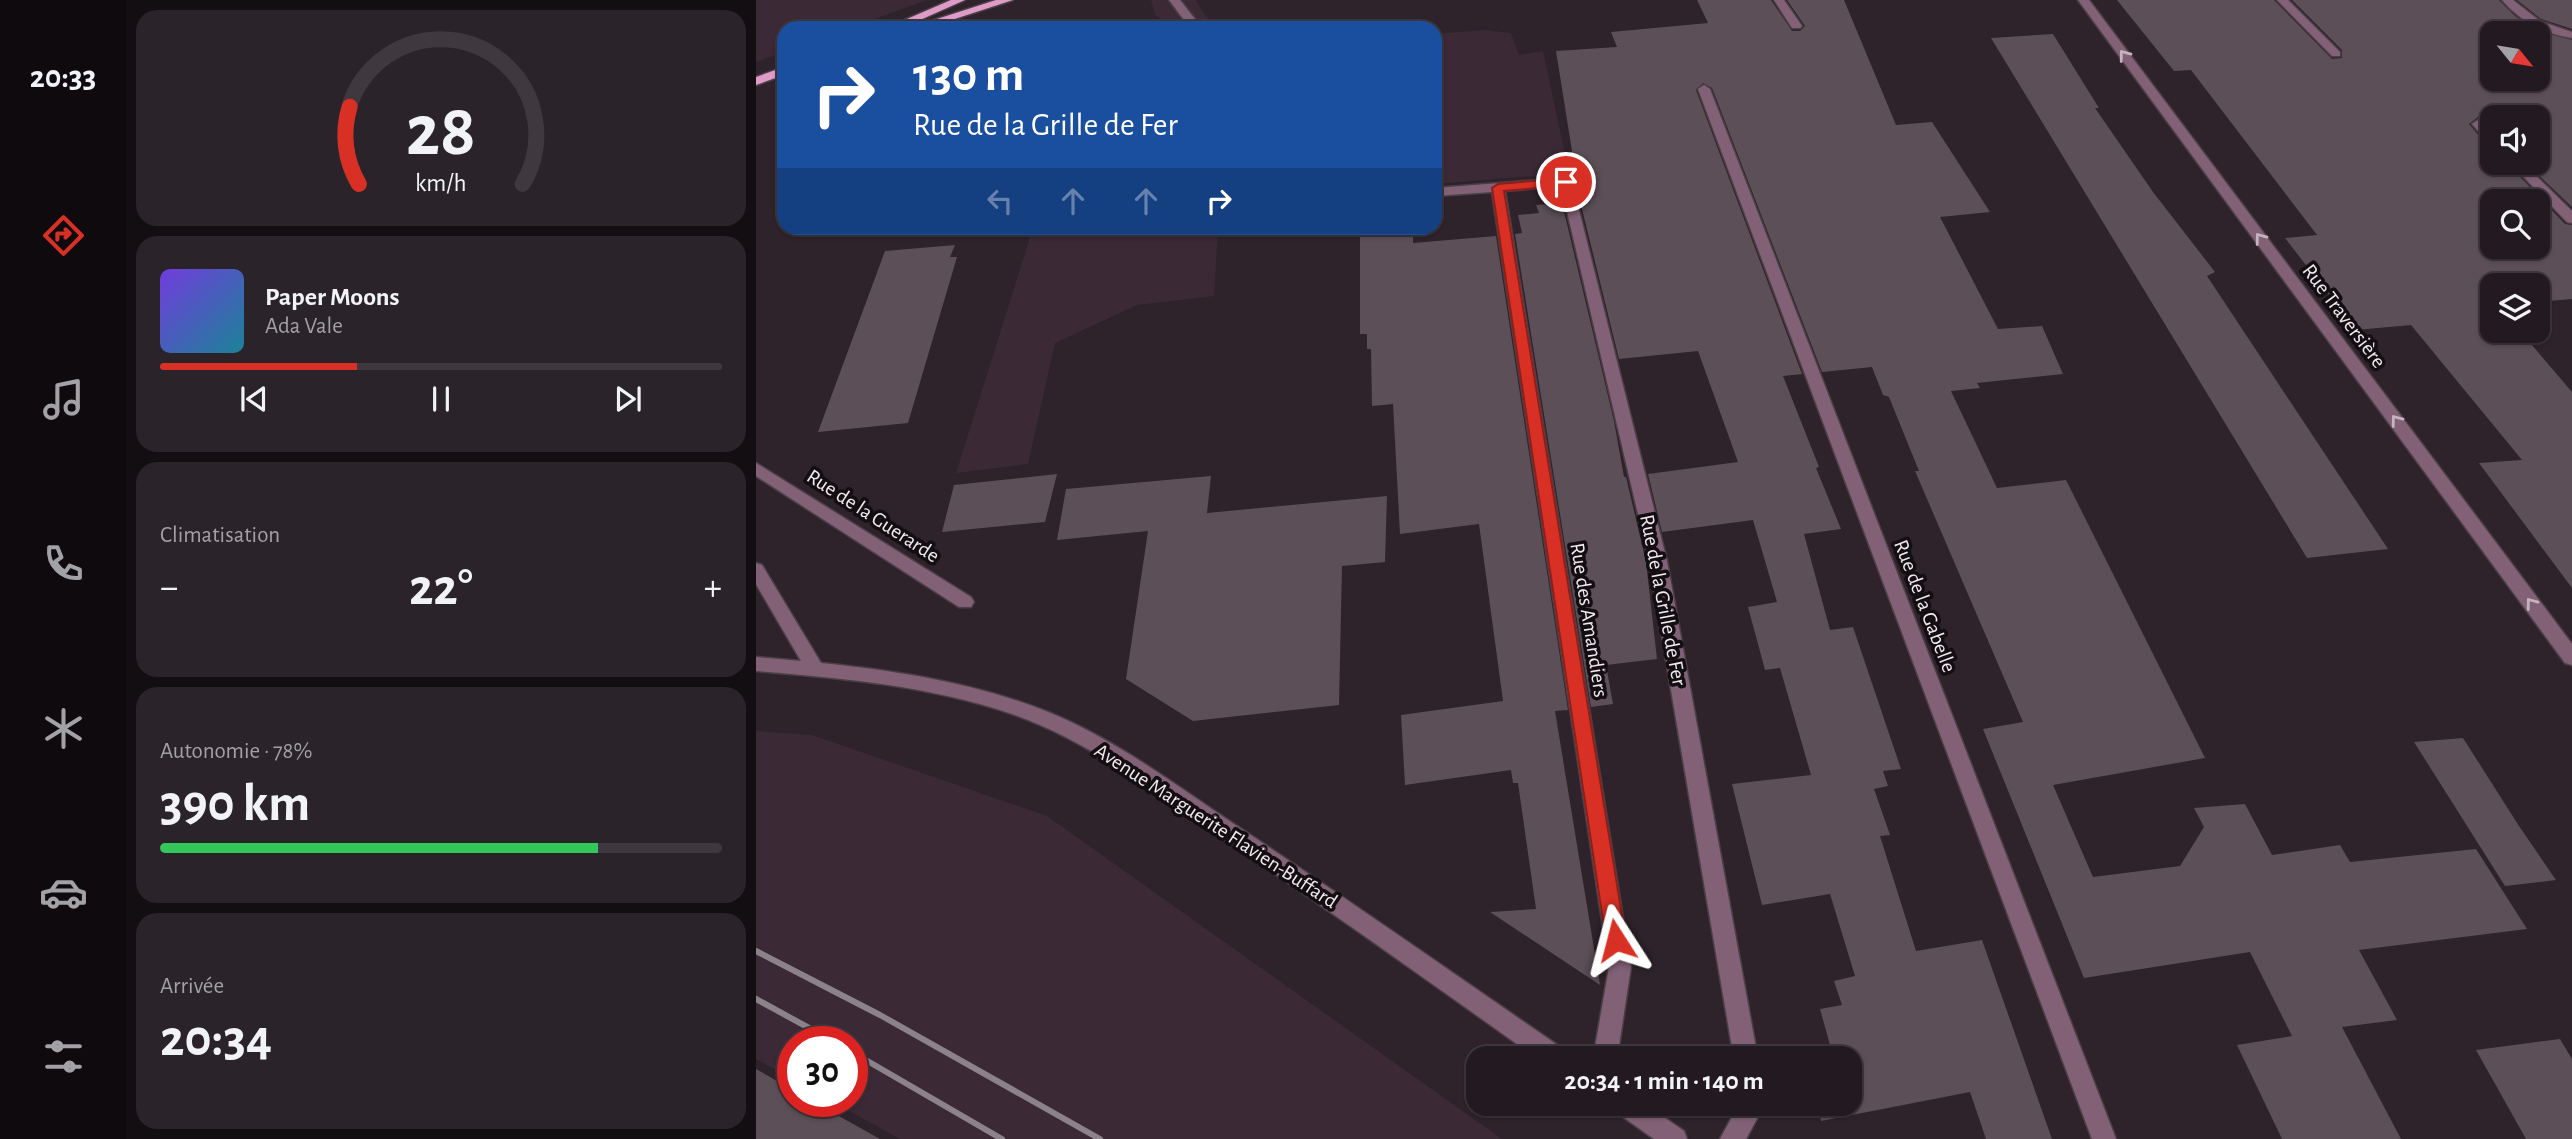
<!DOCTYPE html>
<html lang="fr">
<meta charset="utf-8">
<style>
body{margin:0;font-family:"Alegreya Sans",sans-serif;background:#2a2329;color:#f1f3f6;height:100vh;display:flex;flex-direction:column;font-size:26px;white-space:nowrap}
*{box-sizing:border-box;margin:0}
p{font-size:23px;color:#a2a1a5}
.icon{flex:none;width:38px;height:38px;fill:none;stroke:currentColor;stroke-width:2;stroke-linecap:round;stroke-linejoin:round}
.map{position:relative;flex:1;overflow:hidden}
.sheet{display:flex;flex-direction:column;gap:10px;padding:10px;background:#130e12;width:630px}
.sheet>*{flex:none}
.banner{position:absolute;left:21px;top:21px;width:665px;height:214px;border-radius:21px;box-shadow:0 2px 5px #0004,0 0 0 2px #3f383e;background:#1a4fa0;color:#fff;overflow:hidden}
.needle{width:46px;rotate:120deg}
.controls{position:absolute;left:1724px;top:21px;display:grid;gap:14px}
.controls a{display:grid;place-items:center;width:70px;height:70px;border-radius:14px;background:#221a20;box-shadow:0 2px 5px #0004,0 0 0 2px #3f383e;font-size:35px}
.speed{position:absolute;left:21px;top:1026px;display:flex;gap:14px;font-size:35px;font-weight:700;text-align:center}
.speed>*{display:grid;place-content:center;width:91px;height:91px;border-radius:50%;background:#221a20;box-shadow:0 2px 5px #0004,0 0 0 2px #3f383e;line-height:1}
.speed .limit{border:10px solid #d22;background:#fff;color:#111}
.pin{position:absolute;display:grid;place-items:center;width:60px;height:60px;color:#fff;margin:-30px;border:4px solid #fff;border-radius:50%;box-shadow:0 2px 7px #0007}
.me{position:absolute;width:77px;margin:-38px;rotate:351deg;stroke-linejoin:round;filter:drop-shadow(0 0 5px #0008)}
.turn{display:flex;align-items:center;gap:24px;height:147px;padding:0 21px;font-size:32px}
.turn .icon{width:91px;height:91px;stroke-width:2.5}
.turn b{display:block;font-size:49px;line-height:60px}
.lanes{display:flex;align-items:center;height:66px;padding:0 21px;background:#0003;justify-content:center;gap:35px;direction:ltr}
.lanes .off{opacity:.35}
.big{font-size:52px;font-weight:700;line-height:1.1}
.sheet .widget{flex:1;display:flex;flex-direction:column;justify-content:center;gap:10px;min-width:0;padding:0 24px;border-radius:21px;background:#2a2329}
.sheet .dial{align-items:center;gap:0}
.dial svg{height:182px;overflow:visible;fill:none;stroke:#3f383e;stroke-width:7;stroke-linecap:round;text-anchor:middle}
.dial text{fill:#f1f3f6;stroke:none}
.song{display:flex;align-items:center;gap:21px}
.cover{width:84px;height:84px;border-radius:10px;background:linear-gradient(135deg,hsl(260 70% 55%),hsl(190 70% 35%))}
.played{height:7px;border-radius:4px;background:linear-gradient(90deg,#d93025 35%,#3f383e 35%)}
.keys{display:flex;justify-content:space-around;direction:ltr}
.heat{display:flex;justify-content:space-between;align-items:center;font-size:38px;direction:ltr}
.charge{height:10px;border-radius:5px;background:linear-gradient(90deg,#34c759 78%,#3f383e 0)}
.trip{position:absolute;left:710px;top:1046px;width:396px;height:70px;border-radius:21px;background:#221a20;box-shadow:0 2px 5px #0004,0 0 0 2px #3f383e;font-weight:700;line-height:70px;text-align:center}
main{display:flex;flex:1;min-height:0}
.tabs{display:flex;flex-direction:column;width:126px;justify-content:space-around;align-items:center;background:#0e0a0d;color:#a2a1a5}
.tabs .icon{width:49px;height:49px}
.tabs .active{color:#d93025}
.tabs b{font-size:32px;color:#f1f3f6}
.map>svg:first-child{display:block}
</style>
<main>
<nav class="tabs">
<b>20:33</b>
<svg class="icon active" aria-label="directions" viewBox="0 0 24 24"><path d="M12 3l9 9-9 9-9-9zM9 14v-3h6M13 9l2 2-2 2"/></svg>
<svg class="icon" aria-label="music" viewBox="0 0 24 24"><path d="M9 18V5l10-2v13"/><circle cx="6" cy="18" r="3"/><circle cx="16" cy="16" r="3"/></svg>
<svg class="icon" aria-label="phone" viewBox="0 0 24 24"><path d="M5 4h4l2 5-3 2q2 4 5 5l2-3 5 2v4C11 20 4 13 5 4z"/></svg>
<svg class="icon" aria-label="climate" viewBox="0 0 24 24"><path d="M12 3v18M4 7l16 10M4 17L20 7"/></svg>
<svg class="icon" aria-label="car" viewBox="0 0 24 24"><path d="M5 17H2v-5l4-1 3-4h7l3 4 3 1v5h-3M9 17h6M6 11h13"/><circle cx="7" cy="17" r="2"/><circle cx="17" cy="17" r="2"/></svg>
<svg class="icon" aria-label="filters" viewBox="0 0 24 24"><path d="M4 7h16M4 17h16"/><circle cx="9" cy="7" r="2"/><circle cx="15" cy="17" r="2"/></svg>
</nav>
<section class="sheet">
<div class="widget dial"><svg viewBox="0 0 100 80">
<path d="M14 69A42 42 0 1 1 86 69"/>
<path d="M14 69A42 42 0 0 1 10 35" stroke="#d93025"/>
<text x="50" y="56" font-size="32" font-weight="700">28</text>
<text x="50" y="72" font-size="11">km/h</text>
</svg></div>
<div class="widget">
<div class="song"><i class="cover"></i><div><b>Paper Moons</b><p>Ada Vale</p></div></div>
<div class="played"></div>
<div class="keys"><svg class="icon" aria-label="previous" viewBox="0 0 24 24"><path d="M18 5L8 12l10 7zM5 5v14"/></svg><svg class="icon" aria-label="pause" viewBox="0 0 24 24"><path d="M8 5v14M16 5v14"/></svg><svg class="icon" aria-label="next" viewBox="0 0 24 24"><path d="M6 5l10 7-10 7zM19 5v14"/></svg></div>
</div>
<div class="widget"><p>Climatisation</p>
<div class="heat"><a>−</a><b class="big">22°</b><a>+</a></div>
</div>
<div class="widget"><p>Autonomie · 78%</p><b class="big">390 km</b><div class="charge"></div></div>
<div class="widget"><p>Arrivée</p><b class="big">20:34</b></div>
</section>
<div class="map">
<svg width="1816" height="1139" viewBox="0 0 1816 1139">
<rect width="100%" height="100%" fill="#2e232a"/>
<g fill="#3b2935">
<polygon points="0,0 171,0 94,28 28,28 28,52 0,62"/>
<polygon points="395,0 440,0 446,11 461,28 419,28 399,15"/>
<polygon points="728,30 755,33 763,55 787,51 813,173 679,184 679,34"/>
<polygon points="277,228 462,228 458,296 381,305 299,343 272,464 200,473"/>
<polygon points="0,731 56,735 291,816 746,1139 144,1139 75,1101 96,1101 96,1041 37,1041 37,1079 0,1059"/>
</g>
<g fill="#5c4f57" fill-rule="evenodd">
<polygon points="941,0 1015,0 1036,31 1044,31 1049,26 1031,0 1088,0 1140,125 1176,122 1234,212 1184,217 1242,329 1286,326 1307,374 1221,383 1224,388 1195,391 1241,488 1310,480 1449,758 1297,785 1337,877 1424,866 1448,827 1438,808 1489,804 1516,855 1584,845 1594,862 1720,849 1771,929 1603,950 1641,1020 1586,1027 1645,1139 1526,1139 1481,1045 1536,1036 1494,952 1328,978 1227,729 1267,722 1159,471 1163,471 1133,397 1127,395 1116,367 1066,372 956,88 947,83 940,90 1046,374 1027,376 1063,467 1060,468 1085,529 1048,534 1074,630 1097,627 1145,769 1127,771 1132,786 1118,789 1134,835 1124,836 1160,951 1226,940 1296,1139 1230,1139 1214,1092 1065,1121 1061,1104 1094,1104 1094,1059 1049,1059 1047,1050 1074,1045 1064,1009 1086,1005 1078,981 1099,976 1074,894 1006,905 976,784 1055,775 1024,668 1009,670 992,607 1021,602 997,520 906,532 892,474 982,462 942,351 863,359 824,201 800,51 861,47 855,32 952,23"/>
<path d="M1361,0H1518L1576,59L1586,58V50L1536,0H1743L1759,16L1776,28L1816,40V207L1770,163H1782V117H1736V129L1722,117L1713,124L1730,144L1736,145V163H1751L1809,224L1816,225V299L1782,302V285H1736V331H1764L1816,392V588L1723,463L1766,460L1655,325L1600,330L1529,238L1561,235L1435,70L1418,71ZM1736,33H1782V79H1736ZM1736,201H1782V247H1736Z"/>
<polygon points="1761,0 1816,0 1816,29 1785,19"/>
<polygon points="1297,34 1343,108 1339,108 1397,192 1459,272 1451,276 1632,549 1551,558 1235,38"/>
<polygon points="806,203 858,421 868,477 870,477 890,562 901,659 850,665 857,704 835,707 759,234 766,233 762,215 783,213 780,205"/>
<polygon points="604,228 657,228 657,243 740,236 812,710 799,711 844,985 734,912 780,909 762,783 757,783 755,770 649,785 645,715 747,701 723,524 644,534 637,404 616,406 615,349 611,349 611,334 604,334"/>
<polygon points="199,245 194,257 201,257 152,423 62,432 129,251"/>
<polygon points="301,474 289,522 186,532 198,485"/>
<polygon points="455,476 451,513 631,496 629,562 586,566 583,705 437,721 370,679 392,531 301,540 310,489"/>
<polygon points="1707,738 1763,826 1800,880 1749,886 1658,742"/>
<polygon points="1804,1039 1816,1059 1816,1139 1770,1139 1720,1050"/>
<polygon points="0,1069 37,1090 37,1101 56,1101 124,1139 0,1139"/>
</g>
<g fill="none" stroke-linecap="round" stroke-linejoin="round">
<g stroke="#4a3f46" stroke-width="3">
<g id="minor">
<polygon points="413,0 424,0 446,28 434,28"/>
<polygon points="1018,0 1028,0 1046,26 1044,28 1036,28"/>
<polygon points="1322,0 1333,0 1816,644 1816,665 1809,663"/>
<polygon points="1521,0 1532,0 1584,52 1584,56 1576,56"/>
<path d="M1746,0H1757L1784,21L1816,32V38C1788,34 1764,21 1746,0Z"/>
<polygon points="948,85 954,89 1360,1139 1336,1139 942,89"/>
<polygon points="1722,120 1736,132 1736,143 1732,142 1716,124"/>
<polygon points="1754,163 1767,163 1816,211 1816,223 1811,222"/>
<polygon points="810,178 816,182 911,561 1002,1059 978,1059 893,561 805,186 749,191 875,967 861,1059 837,1059 853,967 736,192 679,196 679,188"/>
<polygon points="0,463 215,597 218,602 215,607 203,607 0,476"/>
<path d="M0,563L6,565L65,663C142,671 220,683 292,712C359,739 418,784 478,824C590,898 700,975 810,1051L813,1059H782C674,982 566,905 456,831C393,788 329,739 256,714C174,686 86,678 0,671V657L45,661L0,584Z"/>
<polygon points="856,1104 889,1104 928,1131 931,1139 898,1139 860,1112"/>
<polygon points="983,1104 1009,1104 990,1139 964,1139"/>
</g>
</g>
<g stroke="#4a3f46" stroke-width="3">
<g id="major">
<polygon points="195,0 209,0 146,28 130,28"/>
<polygon points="240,0 257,0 171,28 153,28"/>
<polygon points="28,67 28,75 0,85 0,77"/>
</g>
</g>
<use href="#minor" fill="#826177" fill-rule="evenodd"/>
<use href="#major" fill="#de9bc7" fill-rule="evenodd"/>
<g stroke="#8c8289" stroke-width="6">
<polyline points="0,951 124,1015 344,1139"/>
<polyline points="0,999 77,1041"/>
<polyline points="96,1052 246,1139"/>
</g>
</g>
<defs><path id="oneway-chevron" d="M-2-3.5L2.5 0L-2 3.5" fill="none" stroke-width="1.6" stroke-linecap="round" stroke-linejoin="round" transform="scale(1.75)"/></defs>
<g stroke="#c6b3c0">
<use href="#oneway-chevron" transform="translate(1368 55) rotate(-127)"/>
<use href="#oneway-chevron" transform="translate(1504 238) rotate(-127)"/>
<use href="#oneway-chevron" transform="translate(1640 420) rotate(-127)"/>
<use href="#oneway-chevron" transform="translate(1775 603) rotate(-127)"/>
</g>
<polygon fill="#d93025" stroke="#8d1f18" stroke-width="2" points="810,178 815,179 815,185 748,191 870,940 867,946 860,949 853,946 850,940 736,188 742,184"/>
<g text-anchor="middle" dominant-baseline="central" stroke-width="7" stroke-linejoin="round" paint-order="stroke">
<g font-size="21" fill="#f3eaf0" stroke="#130e11">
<text transform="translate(1588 316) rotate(53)">Rue Traversière</text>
<text transform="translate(117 516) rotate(33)">Rue de la Guerarde</text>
<text transform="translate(907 600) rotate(79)">Rue de la Grille de Fer</text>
<text transform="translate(1169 606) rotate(69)">Rue de la Gabelle</text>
<text transform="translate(833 620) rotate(81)">Rue des Amandiers</text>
<text transform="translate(460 826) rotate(33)">Avenue Marguerite Flavien-Buffard</text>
</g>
</g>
</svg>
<div class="controls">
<a><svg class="needle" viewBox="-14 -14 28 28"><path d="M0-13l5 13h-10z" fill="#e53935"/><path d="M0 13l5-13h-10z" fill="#a2a1a5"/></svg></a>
<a><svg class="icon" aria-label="sound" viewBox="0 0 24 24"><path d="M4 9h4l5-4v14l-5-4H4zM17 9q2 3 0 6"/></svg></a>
<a><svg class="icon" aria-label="search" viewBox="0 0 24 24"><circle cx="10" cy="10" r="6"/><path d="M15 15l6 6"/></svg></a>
<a><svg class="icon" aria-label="layers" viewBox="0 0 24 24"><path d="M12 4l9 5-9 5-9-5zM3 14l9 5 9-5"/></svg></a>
</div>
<div class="speed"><div class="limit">30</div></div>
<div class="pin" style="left:810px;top:182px;background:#d93025"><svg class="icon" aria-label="arrive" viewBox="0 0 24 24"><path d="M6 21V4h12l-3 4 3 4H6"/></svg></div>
<svg class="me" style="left:860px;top:940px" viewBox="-20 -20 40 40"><path d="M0-17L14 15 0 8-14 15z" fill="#d93025" stroke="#fff" stroke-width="4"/></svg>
<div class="trip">20:34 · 1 min · 140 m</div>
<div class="banner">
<div class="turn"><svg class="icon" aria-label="right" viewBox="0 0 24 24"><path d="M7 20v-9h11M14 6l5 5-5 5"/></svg><div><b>130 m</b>Rue de la Grille de Fer</div></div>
<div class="lanes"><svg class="icon off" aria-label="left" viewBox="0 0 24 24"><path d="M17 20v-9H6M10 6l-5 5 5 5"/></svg><svg class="icon off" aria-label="ahead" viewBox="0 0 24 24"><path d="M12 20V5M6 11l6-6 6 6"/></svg><svg class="icon off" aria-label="ahead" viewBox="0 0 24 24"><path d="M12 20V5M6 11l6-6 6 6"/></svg><svg class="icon" aria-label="right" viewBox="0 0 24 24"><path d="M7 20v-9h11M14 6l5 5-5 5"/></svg></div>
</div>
</div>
</main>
